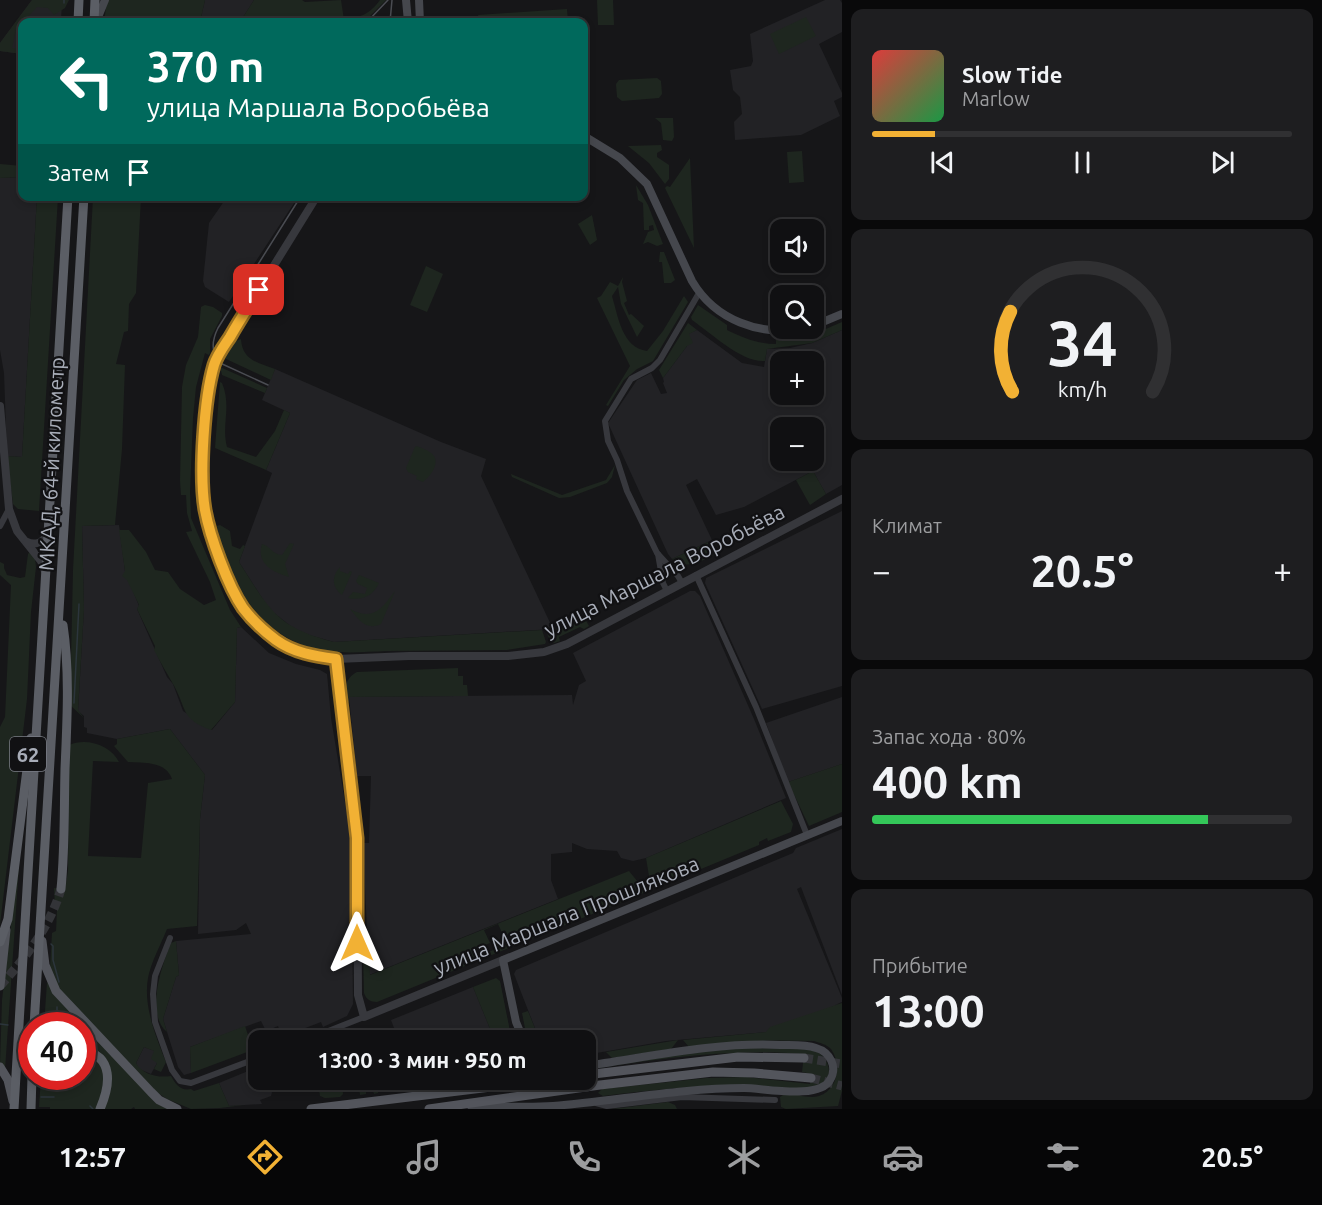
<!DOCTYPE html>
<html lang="ru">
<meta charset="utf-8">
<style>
body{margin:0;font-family:Ubuntu,sans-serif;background:#1e1e20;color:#f1f3f6;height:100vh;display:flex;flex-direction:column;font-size:22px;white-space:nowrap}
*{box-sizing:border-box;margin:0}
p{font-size:20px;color:#9c9d9f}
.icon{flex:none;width:33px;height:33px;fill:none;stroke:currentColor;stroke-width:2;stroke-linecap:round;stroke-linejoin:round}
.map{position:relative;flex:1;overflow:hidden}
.side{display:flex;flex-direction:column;gap:9px;padding:9px;background:#09090a;width:480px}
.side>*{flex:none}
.guide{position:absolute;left:18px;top:18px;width:570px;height:183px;border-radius:12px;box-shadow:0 3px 9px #0003,0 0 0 2px #303032;background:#00695c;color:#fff;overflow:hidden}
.tools{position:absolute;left:770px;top:219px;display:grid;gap:12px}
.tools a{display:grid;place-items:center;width:54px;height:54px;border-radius:12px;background:#101012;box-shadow:0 3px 9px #0003,0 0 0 2px #303032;font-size:30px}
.speed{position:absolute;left:18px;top:1012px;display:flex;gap:12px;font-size:30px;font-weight:700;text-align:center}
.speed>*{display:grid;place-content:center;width:78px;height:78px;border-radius:50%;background:#101012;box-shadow:0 3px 9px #0003,0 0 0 2px #303032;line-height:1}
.speed .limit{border:9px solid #d22;background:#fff;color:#111}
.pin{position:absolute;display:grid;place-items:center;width:51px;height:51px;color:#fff;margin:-26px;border-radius:12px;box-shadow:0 3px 9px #0006}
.me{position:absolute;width:66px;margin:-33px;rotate:0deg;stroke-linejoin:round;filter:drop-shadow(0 0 4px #0008)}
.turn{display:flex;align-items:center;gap:21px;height:126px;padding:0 30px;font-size:27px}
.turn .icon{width:78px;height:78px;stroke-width:2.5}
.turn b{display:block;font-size:42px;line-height:51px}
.then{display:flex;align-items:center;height:57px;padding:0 30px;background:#0003;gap:12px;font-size:22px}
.big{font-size:45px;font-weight:700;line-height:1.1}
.side .tile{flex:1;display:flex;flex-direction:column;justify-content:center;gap:9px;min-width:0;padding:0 21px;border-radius:12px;background:#1e1e20}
.side .dial{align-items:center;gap:0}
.dial svg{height:156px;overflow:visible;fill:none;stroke:#303032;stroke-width:7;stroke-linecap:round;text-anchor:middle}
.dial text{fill:#f1f3f6;stroke:none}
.song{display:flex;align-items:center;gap:18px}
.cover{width:72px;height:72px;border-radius:9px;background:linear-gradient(135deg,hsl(0 70% 55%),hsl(140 70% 35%))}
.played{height:6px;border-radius:3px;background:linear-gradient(90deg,#f2b134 15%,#303032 15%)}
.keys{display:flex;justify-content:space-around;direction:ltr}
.heat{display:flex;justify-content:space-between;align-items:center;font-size:33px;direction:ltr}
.charge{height:9px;border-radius:4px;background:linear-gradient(90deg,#34c759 80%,#303032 0)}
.trip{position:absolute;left:248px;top:1030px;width:348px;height:60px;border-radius:12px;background:#101012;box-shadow:0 3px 9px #0003,0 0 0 2px #303032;font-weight:700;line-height:60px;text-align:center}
.dock{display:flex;height:96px;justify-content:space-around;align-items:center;background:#060607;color:#9c9d9f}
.dock .icon{width:42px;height:42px}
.dock .on{color:#f2b134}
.dock b{font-size:27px;color:#f1f3f6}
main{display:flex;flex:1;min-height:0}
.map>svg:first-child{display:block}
</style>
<main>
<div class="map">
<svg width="842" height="1109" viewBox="0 0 842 1109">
<rect width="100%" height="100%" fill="#161618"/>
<g fill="#222225" fill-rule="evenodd">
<polygon points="32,0 62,0 61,22 22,22 22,54 0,51 0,43"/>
<polygon points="205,0 254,0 240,22 200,22"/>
<polygon points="825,0 840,0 842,3 842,32 819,44 842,93 842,97 834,101 840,116 801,135 735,140 734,122 742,114 740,97 733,90 730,70 751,66 753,61 750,34"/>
<polygon points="22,177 22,196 37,197 22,457 7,456 4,373 0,350 0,178"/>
<polygon points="227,197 298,197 229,302 205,287 203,281 209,223"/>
<path d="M697,330L742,363L764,367L767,349L790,348L812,343L842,330V485L826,494L813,471L744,507L716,515L697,479L686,485L712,540L672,559L668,554L608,423L637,380L651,373L661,394L667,393L663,383L664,382L663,378L687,346L688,334ZM780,362H813V394H780ZM780,428H813V460H780Z"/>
<polygon points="275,369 441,442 486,459 481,476 553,629 334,642 309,635 293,628 269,609 239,562 272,473 266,470 290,413 262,400"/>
<polygon points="842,511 842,686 762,709 705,583 706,578"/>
<polygon points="119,525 125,571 139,606 137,609 167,677 173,684 183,711 212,730 235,702 237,628 241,627 269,653 296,664 320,670 327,674 331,718 351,838 353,1004 347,1016 323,1027 321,1022 282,1037 278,1026 266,1031 261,1021 190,1047 191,1073 184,1075 178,1067 163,1019 176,977 179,975 176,941 251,934 246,923 236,930 198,934 200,819 205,775 170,729 117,739 87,733 87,728 84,727 84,716 78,711 84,609 82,526"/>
<polygon points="690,591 695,591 700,596 754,719 786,798 646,858 633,861 621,858 617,851 587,849 572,843 572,852 551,854 551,880 558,899 369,975 363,843 369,843 371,776 357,776 349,697 572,695 573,705 579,685 586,681 573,653"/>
<polygon points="842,697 842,764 788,782 766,723"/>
<polygon points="842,829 842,995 801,887 797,889 842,998 842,1002 835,1005 842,1003 767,1032 666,1041 585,1055 585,1041 540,1041 514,974 516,970 793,853 796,848"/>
<polygon points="473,987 495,1041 399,1041 391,1020"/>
<polygon points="144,1047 155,1051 157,1063 151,1074 139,1069 136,1063"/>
<polygon points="258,1067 258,1080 330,1080 318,1085 317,1081 301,1084 303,1088 272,1092 271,1096 260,1100 262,1104 229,1106 219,1083"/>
</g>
<g fill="#1e261f" fill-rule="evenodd">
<polygon points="32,0 69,0 65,8 54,15 48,8 37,7 16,30 12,48 22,50 22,54 0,51 0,43"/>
<polygon points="107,0 205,0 200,22 104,22"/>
<path d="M254,0H302L305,2L341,0L344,20C361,17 370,14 380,0H386L364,22H350L346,20L344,22H240Z"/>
<polygon points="597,0 613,0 614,25 598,25"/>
<polygon points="567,9 568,22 480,22 478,15"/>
<polygon points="806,17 816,36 779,54 770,34"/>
<polygon points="657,78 661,81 662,94 659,98 622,101 617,97 616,84 619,80"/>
<polygon points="655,118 673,118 674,137 672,141 663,140 661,123"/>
<polygon points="661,145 662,150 657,153 657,157 669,165 669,179 665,184 649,163 628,146"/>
<polygon points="802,151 804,182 789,183 787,152"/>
<polygon points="690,158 694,248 665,188 667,186 670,187"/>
<polygon points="0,164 22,166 22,177 0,178"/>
<polygon points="636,185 648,205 663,244 657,246 648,242 643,244 648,232 654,230 653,225 649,226 649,230 644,230 643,203 638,200"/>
<polygon points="37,197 58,197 39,511 18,509 13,504 7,456 22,457"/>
<polygon points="93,197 141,197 136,293 129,304 128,331 124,332 116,364 125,365 122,449 115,525 82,526 84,609 78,710 84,718 70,705 73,570"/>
<polygon points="592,215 597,240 590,245 578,224"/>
<polygon points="660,252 664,252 675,280 671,283 664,283 662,262 659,262"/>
<polygon points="426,266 443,274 427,312 410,305"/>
<path d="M623,277L622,282L627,301L624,303L629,315L631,314L644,326L637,337L621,304L618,287L612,296C618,316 622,348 647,351L663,331L684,296L688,302L653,361L637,369L624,380L608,406L606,405L630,366L597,298L601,296L610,282L618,286Z"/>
<path d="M205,305L213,307L222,313V316L210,339V353L209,355L205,353L196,387L193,418L190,492L191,518L230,610L241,627L237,628L235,702L211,730C180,719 187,708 173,684C167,673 160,662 154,650L155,646L137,609L139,605L127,580L122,576L125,571L119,530H129L146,552L155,570L168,572L180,589L204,605L216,600L210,582L186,532L192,531L187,513L186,495H181L180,481L182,387L186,365L198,337L201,307Z"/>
<path d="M698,305L727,325V330C743,338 758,344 776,344V340L807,337L842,322V330L812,343L767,349L765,361C742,363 711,333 692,320L691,317Z"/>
<polygon points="688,323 697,330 689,334 693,343 687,346 663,378 659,370"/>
<path d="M241,339C242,360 258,363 275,369L271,380L224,358L234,342Z"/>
<polygon points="220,367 267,388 265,393 222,375"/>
<path d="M220,382L222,383C232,407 221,425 227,447L256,457L275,431L284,410L290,413L266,470L215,448Z"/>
<path d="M417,446C421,448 428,450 431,453C442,461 431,476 423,482L416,479L417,476L408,472L406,468L415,447Z"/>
<polygon points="615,465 612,477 607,483 570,497 559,498 512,477 511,474 562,495 606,480"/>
<polygon points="813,471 826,494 810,505 796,480"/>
<path d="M220,525L230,531L232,546L240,549L243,545L245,546L239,562C270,610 276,627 334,642L542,630L546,642L545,644L507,650C467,650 427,651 387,651C362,652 333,655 309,647C258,632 224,577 217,526Z"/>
<path d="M708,542L714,555C699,562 687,570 672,559Z"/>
<path d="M290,543L294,544L285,564L289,577C273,572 256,564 262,544C270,546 273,555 282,555Z"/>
<polygon points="30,552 35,558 36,567 31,612 27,699 0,925 0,727 5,717 11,585 0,575 0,562 4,564 4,568 7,575 20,578 25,577 28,554"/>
<path d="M340,567V571L348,574L350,571L352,572L342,595C332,587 331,577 340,567Z"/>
<path d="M359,575L379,583C373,596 362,601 348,598L353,592L365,594L367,588L358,584L356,581Z"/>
<path d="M395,591L381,624C366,631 359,620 350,609C373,621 381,610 395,591Z"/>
<polygon points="585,619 589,626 584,629 580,627 559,637 560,641 554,643 550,640 545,630 553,629"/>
<path d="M458,668V676H463V685H467L468,696L349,697V702L346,703C344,690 344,679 357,672Z"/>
<path d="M170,729L205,775L200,819L197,926L167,929C161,944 151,962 148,978C143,1006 156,1037 166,1062L161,1072L154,1069L157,1063L151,1059L154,1051L144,1047L136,1063C143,1075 158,1078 171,1076C176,1085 181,1091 191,1089L194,1091L219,1083L229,1106L244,1105L220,1108L191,1109L167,1099L158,1093L59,990L50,968L52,933L56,931L57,910L55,909L54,888L65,890L68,871L69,745C86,737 111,745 119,762L93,761L88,856L141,858L148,783L172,779C166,761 144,763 128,762L114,746L117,744V739Z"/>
<polygon points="842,764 842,812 809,826 788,782"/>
<polygon points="781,801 793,824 791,832 768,841 767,838 759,842 759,845 660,886 649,876 646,858"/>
<polygon points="18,867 19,867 5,1070 0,1064 2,1000"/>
<path d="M629,871L646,892L377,1002C370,1002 366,999 364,993L363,952V949L368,945L370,975ZM498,924L504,937L536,924L539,931L479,956L476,949L490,943L484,930Z"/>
<path d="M176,941L179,975L176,977L163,1019L167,1032C145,1014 162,965 171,943Z"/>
<polygon points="496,978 500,981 512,1041 495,1041 473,987"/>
<polygon points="47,982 55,994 171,1109 135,1109 134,1107 131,1109 103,1109 111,1082 111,1072 83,1047 82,1026 44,1026"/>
<path d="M842,1003V1091L838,1106L786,1109L781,1107L780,1097L786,1093C796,1094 809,1099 819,1096C838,1090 842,1064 831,1049C826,1044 820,1043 814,1041C772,1040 731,1040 689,1047L683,1040L766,1032L770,1027Z"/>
<polygon points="528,1011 540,1041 528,1041 527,1038 522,1013"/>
<polygon points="245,1026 251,1044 258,1042 258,1048 191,1073 190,1047"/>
<polygon points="678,1040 671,1049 612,1058 606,1052"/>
<path d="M747,1048L812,1049C832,1058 837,1082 812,1087C795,1091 765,1085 747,1085C698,1085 651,1090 603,1096L598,1093L602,1089L707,1078L747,1077L810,1084L812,1074L802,1072L804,1054C730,1048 658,1059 585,1070V1069L704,1051Z"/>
<path d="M83,1054C113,1064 104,1085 97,1109H50V1107H39L41,1077H82Z"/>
<path d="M369,1080L379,1087L378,1093L374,1094L371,1084H366V1094L360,1095L358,1082L342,1084L343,1094L340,1097L325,1098L320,1096L319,1090C335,1082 352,1081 369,1080Z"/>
<polygon points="668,1102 675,1105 677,1109 612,1109"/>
</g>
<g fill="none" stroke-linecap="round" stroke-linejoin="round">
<g stroke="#2c353c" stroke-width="1.5">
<polyline points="64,3 64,0"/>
<polyline points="74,703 79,604"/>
<polyline points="51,944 53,946 53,960 59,982"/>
<polyline points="45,1022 56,1023"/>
<polyline points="0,1024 8,1025"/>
<polyline points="57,1026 57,1007"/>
<polyline points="88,1068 94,1060"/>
<polyline points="41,1097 54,1097"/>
<polyline points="90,1106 93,1109"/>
</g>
<g stroke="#333438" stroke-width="9" stroke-dasharray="9 4.5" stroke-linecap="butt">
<polyline points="804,1058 842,1064"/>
<polyline points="811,1078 842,1086"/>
</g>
<path stroke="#333438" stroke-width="9" stroke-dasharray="9 4.5" stroke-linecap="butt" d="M0,986C26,957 50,927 61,889"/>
<g stroke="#37383d" stroke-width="6">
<polyline points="0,526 9,509"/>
<polyline points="658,554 663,583 667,591"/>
<polyline points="696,575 756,707 807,835"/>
<polyline points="682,583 678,576 657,553 627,491 617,460 608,441 605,421 631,379 652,368 660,360 699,293"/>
<polyline points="170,938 155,976 153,994 155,1022 172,1070 180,1081 191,1083 258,1058"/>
<polyline points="303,1041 364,1017"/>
<polyline points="596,1103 607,1106 682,1097 775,1100"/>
</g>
<g stroke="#37383d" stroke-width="8">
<polyline points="317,196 216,359 209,388 203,458 205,510 222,562 240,602 260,627 283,645 306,654 336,659 409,656 508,656 544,652 567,644 842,499"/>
<polyline points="0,406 9,509 17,531 41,561 45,571"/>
<path d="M27,542C36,546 45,542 48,532"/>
<polyline points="336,659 357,838 358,995 364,1017 503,960"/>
</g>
<g stroke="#45474d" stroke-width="8">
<polyline points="406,0 408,22"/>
<polyline points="419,0 420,22"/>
<polyline points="96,22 105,0"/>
<path d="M584,136L620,158L647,184L692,281C715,320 760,337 804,328"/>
<polyline points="813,326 842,314"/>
<polyline points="524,1041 516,1022 503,960 842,821"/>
<polyline points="471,1087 501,1080"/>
<path d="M471,1106C498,1106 526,1108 553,1106C616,1101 680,1088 744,1088C764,1088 819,1100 830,1080C838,1067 830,1052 816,1048C805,1044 791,1045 780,1045C714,1042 649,1057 585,1066"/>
</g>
<g stroke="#53555c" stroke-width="9">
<polyline points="42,941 45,965 56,991 151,1092 159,1100 177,1109"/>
<polyline points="0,986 6,930"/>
<polyline points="0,1067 8,1080 13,1101"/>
<polyline points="585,1075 738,1057 804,1058"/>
<polyline points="311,1109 548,1080"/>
<polyline points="429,1109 600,1085 713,1072 754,1073 811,1078"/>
</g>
<g stroke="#5b5e65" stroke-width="9">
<polyline points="78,22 79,0"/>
<polyline points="94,22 95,0"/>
<path d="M61,889C65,849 64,809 65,769C67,722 70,672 63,625"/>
<polyline points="0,942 8,919 31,738"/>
<polyline points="34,1026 84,196"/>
<path d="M82,1050C115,1056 110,1086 100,1109"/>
<polyline points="14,1109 68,196"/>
<polyline points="31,1109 32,1077"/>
</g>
<g stroke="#4a4c52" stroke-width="1.5">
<polyline points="367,22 388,0"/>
<polyline points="390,22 392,0"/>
<path d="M268,385L220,363C210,352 212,340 218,328L301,196"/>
</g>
</g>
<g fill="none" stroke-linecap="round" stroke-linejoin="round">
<g stroke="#9d7322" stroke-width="15">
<path id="route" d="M259,290C249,306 239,321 230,337C224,346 217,355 214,365C204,399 199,475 205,510C210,537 228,586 243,608C252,620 264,631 276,640C294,653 315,656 336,659L357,838V943"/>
</g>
<use href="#route" stroke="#f2b134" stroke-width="10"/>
</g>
<g text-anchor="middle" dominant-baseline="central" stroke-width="4.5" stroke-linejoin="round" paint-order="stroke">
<rect fill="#111113" stroke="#7b7e86" stroke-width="1.5" x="10" y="737" width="36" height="34" rx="4.5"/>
<g font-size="20" font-weight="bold" fill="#a8adb8">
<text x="28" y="754">62</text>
</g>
<g font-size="21" fill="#a8adb8" stroke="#111113">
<text transform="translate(51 464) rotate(-87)">МКАД, 64-й километр</text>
<text transform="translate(664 570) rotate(-27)">улица Маршала Воробьёва</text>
<text transform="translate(566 915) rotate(-22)">улица Маршала Прошлякова</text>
</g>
</g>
</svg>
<div class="tools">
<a><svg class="icon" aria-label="sound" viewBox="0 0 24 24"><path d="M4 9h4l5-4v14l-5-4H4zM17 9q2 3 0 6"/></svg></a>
<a><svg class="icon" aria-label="search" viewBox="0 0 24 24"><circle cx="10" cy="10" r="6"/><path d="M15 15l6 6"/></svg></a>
<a>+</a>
<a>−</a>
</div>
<div class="speed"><div class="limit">40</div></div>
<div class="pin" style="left:259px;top:290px;background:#d93025"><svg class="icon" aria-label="arrive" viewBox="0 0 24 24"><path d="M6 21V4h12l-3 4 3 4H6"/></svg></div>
<svg class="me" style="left:357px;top:943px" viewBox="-20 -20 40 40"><path d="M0-17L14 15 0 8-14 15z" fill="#f2b134" stroke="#fff" stroke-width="4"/></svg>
<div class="trip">13:00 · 3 мин · 950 m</div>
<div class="guide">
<div class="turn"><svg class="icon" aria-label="left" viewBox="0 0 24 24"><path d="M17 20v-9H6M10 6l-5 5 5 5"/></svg><div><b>370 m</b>улица Маршала Воробьёва</div></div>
<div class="then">Затем<svg class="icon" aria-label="arrive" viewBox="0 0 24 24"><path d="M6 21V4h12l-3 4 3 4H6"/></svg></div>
</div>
</div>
<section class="side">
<div class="tile">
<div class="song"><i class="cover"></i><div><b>Slow Tide</b><p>Marlow</p></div></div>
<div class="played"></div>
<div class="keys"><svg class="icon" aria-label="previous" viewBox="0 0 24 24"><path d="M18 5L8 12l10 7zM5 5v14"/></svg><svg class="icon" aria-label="pause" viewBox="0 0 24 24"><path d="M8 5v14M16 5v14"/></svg><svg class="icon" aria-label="next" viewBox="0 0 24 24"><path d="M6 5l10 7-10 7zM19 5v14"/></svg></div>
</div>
<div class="tile dial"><svg viewBox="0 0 100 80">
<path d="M14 69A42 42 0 1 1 86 69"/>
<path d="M14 69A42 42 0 0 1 13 28" stroke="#f2b134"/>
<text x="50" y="56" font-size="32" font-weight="700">34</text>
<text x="50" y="72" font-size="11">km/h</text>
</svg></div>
<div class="tile"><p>Климат</p>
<div class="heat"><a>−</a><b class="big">20.5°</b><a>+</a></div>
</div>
<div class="tile"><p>Запас хода · 80%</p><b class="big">400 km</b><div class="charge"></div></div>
<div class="tile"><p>Прибытие</p><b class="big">13:00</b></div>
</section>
</main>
<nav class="dock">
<b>12:57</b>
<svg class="icon on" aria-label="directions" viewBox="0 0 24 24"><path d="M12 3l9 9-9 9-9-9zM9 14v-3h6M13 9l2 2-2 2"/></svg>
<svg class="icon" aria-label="music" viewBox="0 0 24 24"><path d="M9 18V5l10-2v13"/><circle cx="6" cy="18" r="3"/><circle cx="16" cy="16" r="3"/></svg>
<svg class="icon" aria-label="phone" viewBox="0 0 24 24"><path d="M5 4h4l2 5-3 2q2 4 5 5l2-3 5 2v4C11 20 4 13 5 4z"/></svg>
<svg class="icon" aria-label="climate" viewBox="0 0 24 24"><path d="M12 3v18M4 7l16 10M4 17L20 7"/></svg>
<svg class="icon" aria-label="car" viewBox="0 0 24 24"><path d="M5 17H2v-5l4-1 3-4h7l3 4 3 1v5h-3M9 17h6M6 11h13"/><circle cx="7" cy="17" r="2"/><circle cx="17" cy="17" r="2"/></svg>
<svg class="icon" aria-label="filters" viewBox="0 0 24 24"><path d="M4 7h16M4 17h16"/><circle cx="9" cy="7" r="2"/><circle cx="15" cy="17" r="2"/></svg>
<b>20.5°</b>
</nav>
